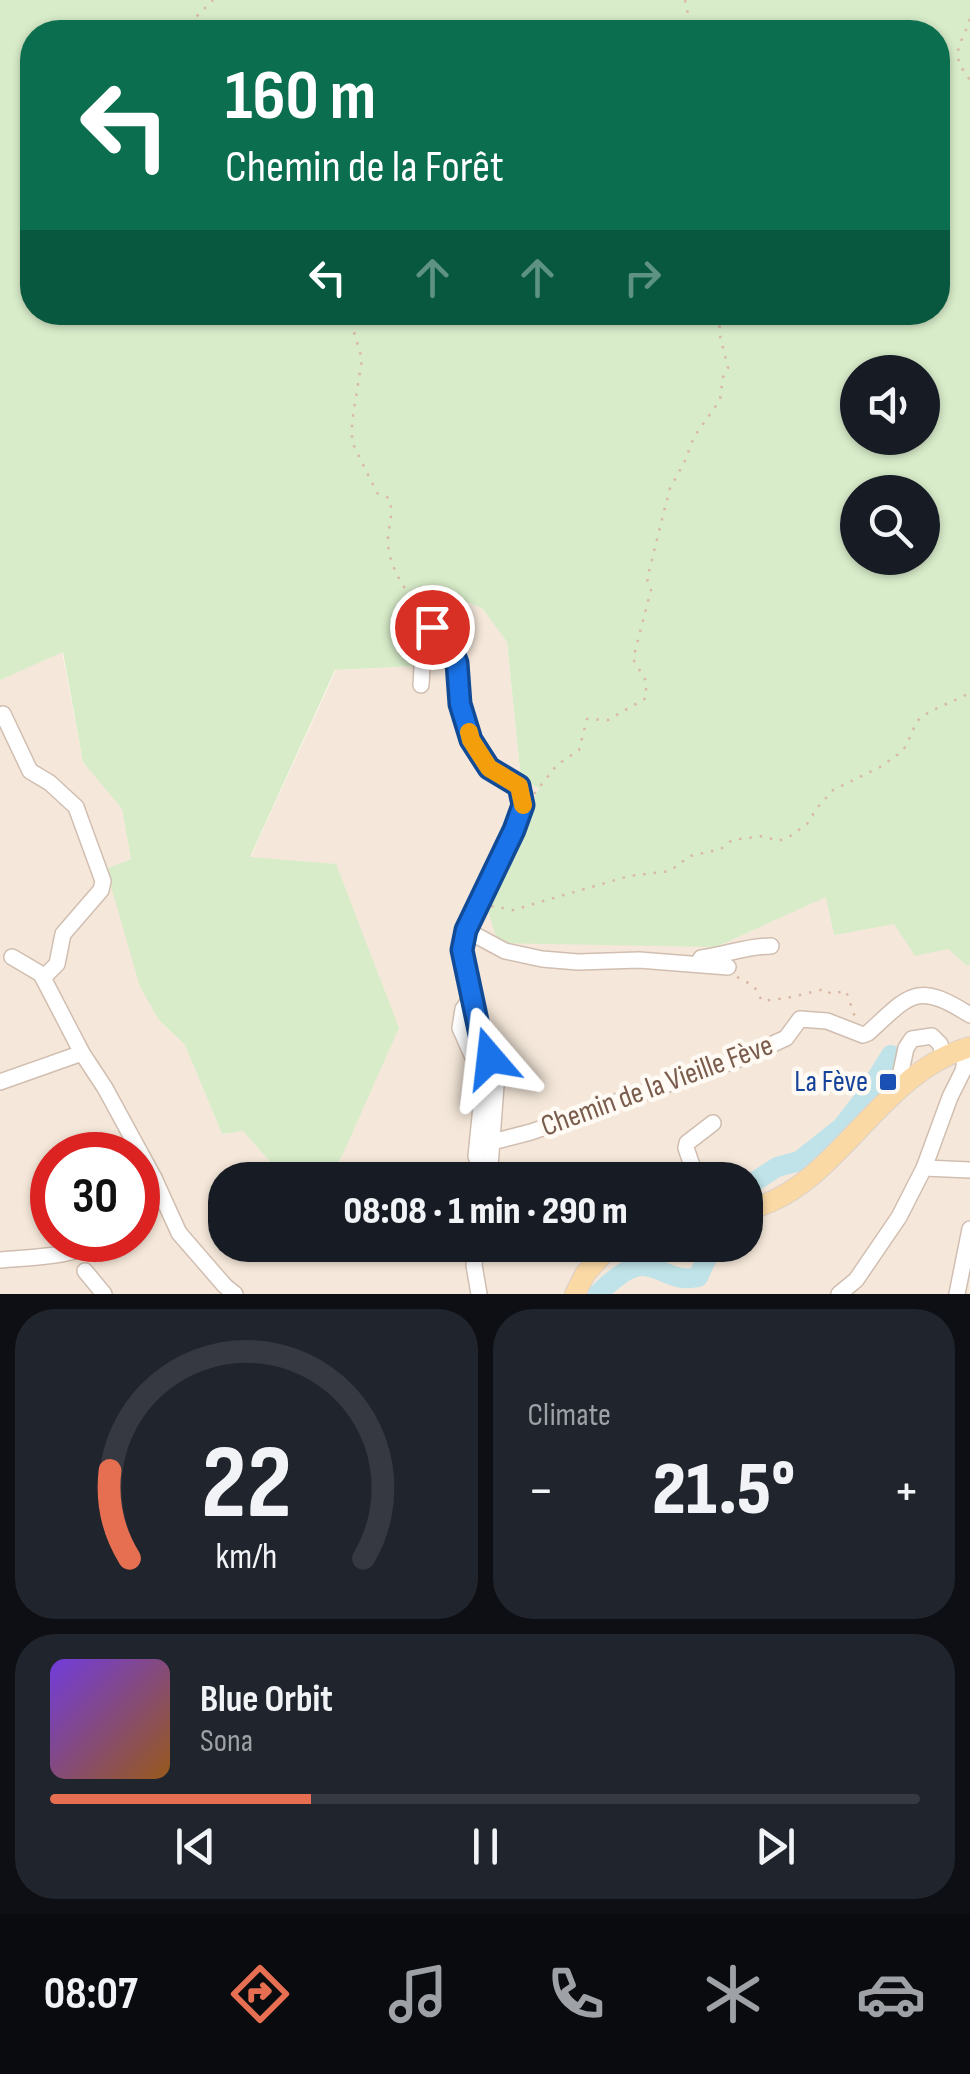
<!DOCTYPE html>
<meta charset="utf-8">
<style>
body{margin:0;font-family:"Sofia Sans Condensed",sans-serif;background:#20242c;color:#f1f3f6;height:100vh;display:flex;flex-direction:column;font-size:38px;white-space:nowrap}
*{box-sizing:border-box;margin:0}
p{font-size:32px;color:#9ea1a6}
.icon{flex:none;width:55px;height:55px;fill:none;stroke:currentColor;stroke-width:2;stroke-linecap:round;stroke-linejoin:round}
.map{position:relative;height:1294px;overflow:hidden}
.drawer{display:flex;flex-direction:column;gap:15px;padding:15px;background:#0d0f14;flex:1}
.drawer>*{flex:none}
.top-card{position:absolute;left:20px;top:20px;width:930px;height:305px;border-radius:40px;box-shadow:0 2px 8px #0004;background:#0b6e4f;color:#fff;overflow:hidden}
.buttons{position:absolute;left:840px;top:355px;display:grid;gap:20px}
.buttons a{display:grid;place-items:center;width:100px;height:100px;border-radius:50%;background:#171b24;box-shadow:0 2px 8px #0004;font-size:50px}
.speed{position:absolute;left:30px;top:1132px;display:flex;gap:20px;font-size:50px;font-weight:700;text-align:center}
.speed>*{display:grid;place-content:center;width:130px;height:130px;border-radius:50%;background:#171b24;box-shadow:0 2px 8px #0004;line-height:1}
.speed .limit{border:15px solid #d22;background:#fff;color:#111}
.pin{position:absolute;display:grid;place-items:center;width:85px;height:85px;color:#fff;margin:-42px;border:5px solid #fff;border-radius:50%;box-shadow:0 2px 10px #0007}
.me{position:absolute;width:110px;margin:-55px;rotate:343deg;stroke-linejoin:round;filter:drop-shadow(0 0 8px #0008)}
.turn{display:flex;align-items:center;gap:35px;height:210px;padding:0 40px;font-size:45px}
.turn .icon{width:130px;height:130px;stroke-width:2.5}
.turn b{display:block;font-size:70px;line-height:85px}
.lanes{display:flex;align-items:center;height:95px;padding:0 40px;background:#0003;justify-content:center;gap:50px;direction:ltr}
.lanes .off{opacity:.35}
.big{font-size:75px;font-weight:800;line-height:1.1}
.drawer .tile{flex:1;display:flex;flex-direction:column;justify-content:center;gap:15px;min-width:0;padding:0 35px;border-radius:40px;background:#20242c}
.drawer .dial{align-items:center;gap:0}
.dial svg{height:260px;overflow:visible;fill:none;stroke:#363941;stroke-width:7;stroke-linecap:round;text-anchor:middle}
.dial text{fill:#f1f3f6;stroke:none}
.song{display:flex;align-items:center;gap:30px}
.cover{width:120px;height:120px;border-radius:15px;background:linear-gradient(135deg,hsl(260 70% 55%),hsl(30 70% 35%))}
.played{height:10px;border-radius:5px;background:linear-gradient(90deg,#e76f51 30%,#363941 30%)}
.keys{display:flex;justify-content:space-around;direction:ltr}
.heat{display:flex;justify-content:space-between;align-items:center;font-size:55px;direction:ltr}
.drawer .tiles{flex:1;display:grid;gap:15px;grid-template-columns:1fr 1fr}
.tile:last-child{grid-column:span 2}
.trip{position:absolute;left:208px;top:1162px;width:555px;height:100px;border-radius:40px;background:#171b24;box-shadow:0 2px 8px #0004;font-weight:800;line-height:100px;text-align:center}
.dock{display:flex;height:160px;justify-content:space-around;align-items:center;background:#090b0e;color:#9ea1a6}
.dock .icon{width:70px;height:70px}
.dock .on{color:#e76f51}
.dock b{font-size:45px;color:#f1f3f6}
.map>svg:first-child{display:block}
</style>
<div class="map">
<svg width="970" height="1294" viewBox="0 0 970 1294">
<rect width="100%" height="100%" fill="#fdf6ec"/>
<path fill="#f5e8da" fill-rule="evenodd" d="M446,594L482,608L507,642L521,780L539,787L486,903L716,947L827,896L894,924L948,949L966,965H970V1294H0V680L62,651L83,762L122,808L131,859L106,869L159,1020L185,1045L222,1134L243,1131L286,1180H225V1245H745V1180H327L342,1156L250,858L336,670L416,666ZM52,1155H138V1240H52Z"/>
<path fill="#d8ecc9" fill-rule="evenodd" d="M0,0H970V965H966L948,949L915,956L894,924L834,935L826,897L716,947L498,943L486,904L539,788L521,780L507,642L482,608L447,594L416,666L335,670L250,857L336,864L399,1028L342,1156L327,1180H286L243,1131L222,1134L185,1045L159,1020L140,987L106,869L131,859L122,809L83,762L63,652L0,680ZM32,32H938V312H32ZM858,372H922V438H858ZM858,492H922V558H858Z"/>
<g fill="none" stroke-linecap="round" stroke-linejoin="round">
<g stroke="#bfe3e8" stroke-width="20">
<polyline points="745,1188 777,1167 799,1161 842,1127 863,1100 891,1055"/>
<path d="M598,1294C608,1284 626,1267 641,1266C661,1265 671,1283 698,1277L713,1245"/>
</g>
<g stroke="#d1beb0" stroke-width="18">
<g id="minor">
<polyline points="421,685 423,650 433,627 447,637 457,663 461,703 471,740 489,768 519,786 523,805 514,830 466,930 462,950 480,1035 490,1057 496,1085 489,1180"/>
<polyline points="3,714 30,771 50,783 76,807 103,881 101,890 63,934 57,964 43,978"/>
<polyline points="466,930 505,951 542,959 578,962 639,960 728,967"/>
<polyline points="12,957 41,974 82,1053 105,1088 154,1178 179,1233 225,1286 235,1294"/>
<path d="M701,958C725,955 747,946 771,946"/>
<polyline points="473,995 463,1009 460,1028 480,1073 481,1107 476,1156 481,1169 489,1177"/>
<polyline points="0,1082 82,1053"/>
<polyline points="897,1090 906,1048 912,1039 932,1036 940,1044 944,1056"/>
<path d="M492,1142L531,1132L742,1058L786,1038L800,1019L827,1021L863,1035L868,1033C911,994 916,981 970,1015"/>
<polyline points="924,1168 970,1170"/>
<polyline points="697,1180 686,1148 687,1143 713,1123"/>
<polyline points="138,1196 154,1178"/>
<polyline points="476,1245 474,1265 479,1294"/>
<path d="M0,1260C28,1257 76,1258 97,1240"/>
<polyline points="85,1271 104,1294"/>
<polyline points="839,1294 856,1280 899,1217 924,1168 950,1097 963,1071 965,1061 964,1049"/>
<polyline points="957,1294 970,1229"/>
</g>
</g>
<g stroke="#dad1cd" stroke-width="22">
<g id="major">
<path d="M745,1210C835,1193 877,1073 970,1047"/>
<polyline points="575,1294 585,1274 611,1245"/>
</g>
</g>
<g stroke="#d9b8a5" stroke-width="2.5" stroke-dasharray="2.5 8" stroke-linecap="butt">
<polyline points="685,0 692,32"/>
<path d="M970,19C961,47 948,52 970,80"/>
<polyline points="183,32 186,27 213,0"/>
<path d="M348,312L362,359L352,422V442L377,493L389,498C394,513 389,523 388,538C387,568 409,595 426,618"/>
<polyline points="534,794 557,765 579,750 587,719 608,720 646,698 646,681 633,659 651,590 647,579 670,488 684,463 694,437 720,400 723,377 728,368 719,332 721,312"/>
<polyline points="491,906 513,910 629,876 670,871 690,856 721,849 732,840 763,836 778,841 789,837 807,824 817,808 833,790 880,767 900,753 906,746 917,721 929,712 970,693"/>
<polyline points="737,977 754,986 762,1001 787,998 825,989 831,994 846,991 856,1020"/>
</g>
<use href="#minor" stroke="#fff" stroke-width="15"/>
<use href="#major" stroke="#fbd9a5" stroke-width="20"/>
</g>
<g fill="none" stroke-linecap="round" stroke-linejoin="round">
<g stroke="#114b97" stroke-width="25">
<polyline id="route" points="432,627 447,637 457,663 460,704 471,740 489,768 519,786 523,805 514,830 466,930 462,950 480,1035 490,1058"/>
</g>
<use href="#route" stroke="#1a73e8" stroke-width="18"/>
<polyline stroke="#f59e0b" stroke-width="18" points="469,732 471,740 489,768 519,786 523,805"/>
</g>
<rect fill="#1a4fb4" stroke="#fffaf3" stroke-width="4" x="878" y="1072" width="20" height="20" rx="5"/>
<g text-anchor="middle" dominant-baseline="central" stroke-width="9" stroke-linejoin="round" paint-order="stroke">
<g font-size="30" fill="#164399" stroke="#fffaf3" text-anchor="end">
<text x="868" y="1082">La Fève</text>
</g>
<g font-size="30" fill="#7a5c4d" stroke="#fffaf3">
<text transform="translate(657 1086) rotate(-20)">Chemin de la Vieille Fève</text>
</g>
</g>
</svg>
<div class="buttons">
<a><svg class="icon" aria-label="sound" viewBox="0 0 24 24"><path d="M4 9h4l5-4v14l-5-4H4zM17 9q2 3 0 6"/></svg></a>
<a><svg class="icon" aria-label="search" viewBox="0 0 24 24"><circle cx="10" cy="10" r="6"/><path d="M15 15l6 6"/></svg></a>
</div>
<div class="speed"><div class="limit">30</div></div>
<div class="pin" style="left:432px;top:627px;background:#d93025"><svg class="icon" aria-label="arrive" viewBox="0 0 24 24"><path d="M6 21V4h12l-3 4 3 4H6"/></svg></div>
<svg class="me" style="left:490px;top:1058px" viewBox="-20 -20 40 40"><path d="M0-17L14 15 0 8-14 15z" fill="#1a73e8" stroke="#fff" stroke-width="4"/></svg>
<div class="trip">08:08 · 1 min · 290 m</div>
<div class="top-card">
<div class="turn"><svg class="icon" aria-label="left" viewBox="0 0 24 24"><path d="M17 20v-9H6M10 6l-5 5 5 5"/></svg><div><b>160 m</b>Chemin de la Forêt</div></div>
<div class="lanes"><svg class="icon" aria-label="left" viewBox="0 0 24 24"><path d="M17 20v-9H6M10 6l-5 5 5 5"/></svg><svg class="icon off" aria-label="ahead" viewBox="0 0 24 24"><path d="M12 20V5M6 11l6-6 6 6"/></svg><svg class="icon off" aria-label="ahead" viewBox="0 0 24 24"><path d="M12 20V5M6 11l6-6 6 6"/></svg><svg class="icon off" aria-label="right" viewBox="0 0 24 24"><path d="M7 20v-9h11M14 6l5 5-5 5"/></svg></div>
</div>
</div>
<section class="drawer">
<div class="tiles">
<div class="tile dial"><svg viewBox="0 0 100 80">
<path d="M14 69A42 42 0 1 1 86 69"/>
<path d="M14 69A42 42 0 0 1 8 42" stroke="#e76f51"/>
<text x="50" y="56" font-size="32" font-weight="700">22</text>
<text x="50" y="72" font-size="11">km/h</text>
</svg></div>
<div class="tile"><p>Climate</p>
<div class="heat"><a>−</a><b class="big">21.5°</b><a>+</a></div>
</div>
<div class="tile">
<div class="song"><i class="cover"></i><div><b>Blue Orbit</b><p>Sona</p></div></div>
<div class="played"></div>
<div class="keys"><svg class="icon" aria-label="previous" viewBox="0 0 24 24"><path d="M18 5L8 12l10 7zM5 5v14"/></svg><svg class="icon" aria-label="pause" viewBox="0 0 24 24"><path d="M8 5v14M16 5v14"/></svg><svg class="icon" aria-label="next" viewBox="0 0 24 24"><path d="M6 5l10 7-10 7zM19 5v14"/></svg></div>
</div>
</div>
</section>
<nav class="dock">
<b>08:07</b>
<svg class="icon on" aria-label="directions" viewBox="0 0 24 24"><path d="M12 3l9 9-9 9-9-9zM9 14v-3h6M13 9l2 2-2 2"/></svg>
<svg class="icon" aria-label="music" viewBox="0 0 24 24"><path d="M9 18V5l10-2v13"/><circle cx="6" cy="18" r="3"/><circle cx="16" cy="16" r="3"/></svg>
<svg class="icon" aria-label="phone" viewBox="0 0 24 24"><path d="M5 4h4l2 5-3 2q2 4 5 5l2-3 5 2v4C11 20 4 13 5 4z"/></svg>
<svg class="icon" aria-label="climate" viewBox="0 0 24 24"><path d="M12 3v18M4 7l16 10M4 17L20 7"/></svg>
<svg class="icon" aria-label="car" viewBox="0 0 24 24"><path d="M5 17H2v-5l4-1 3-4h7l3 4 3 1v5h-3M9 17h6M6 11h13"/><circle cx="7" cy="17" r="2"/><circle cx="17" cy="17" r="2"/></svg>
</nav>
